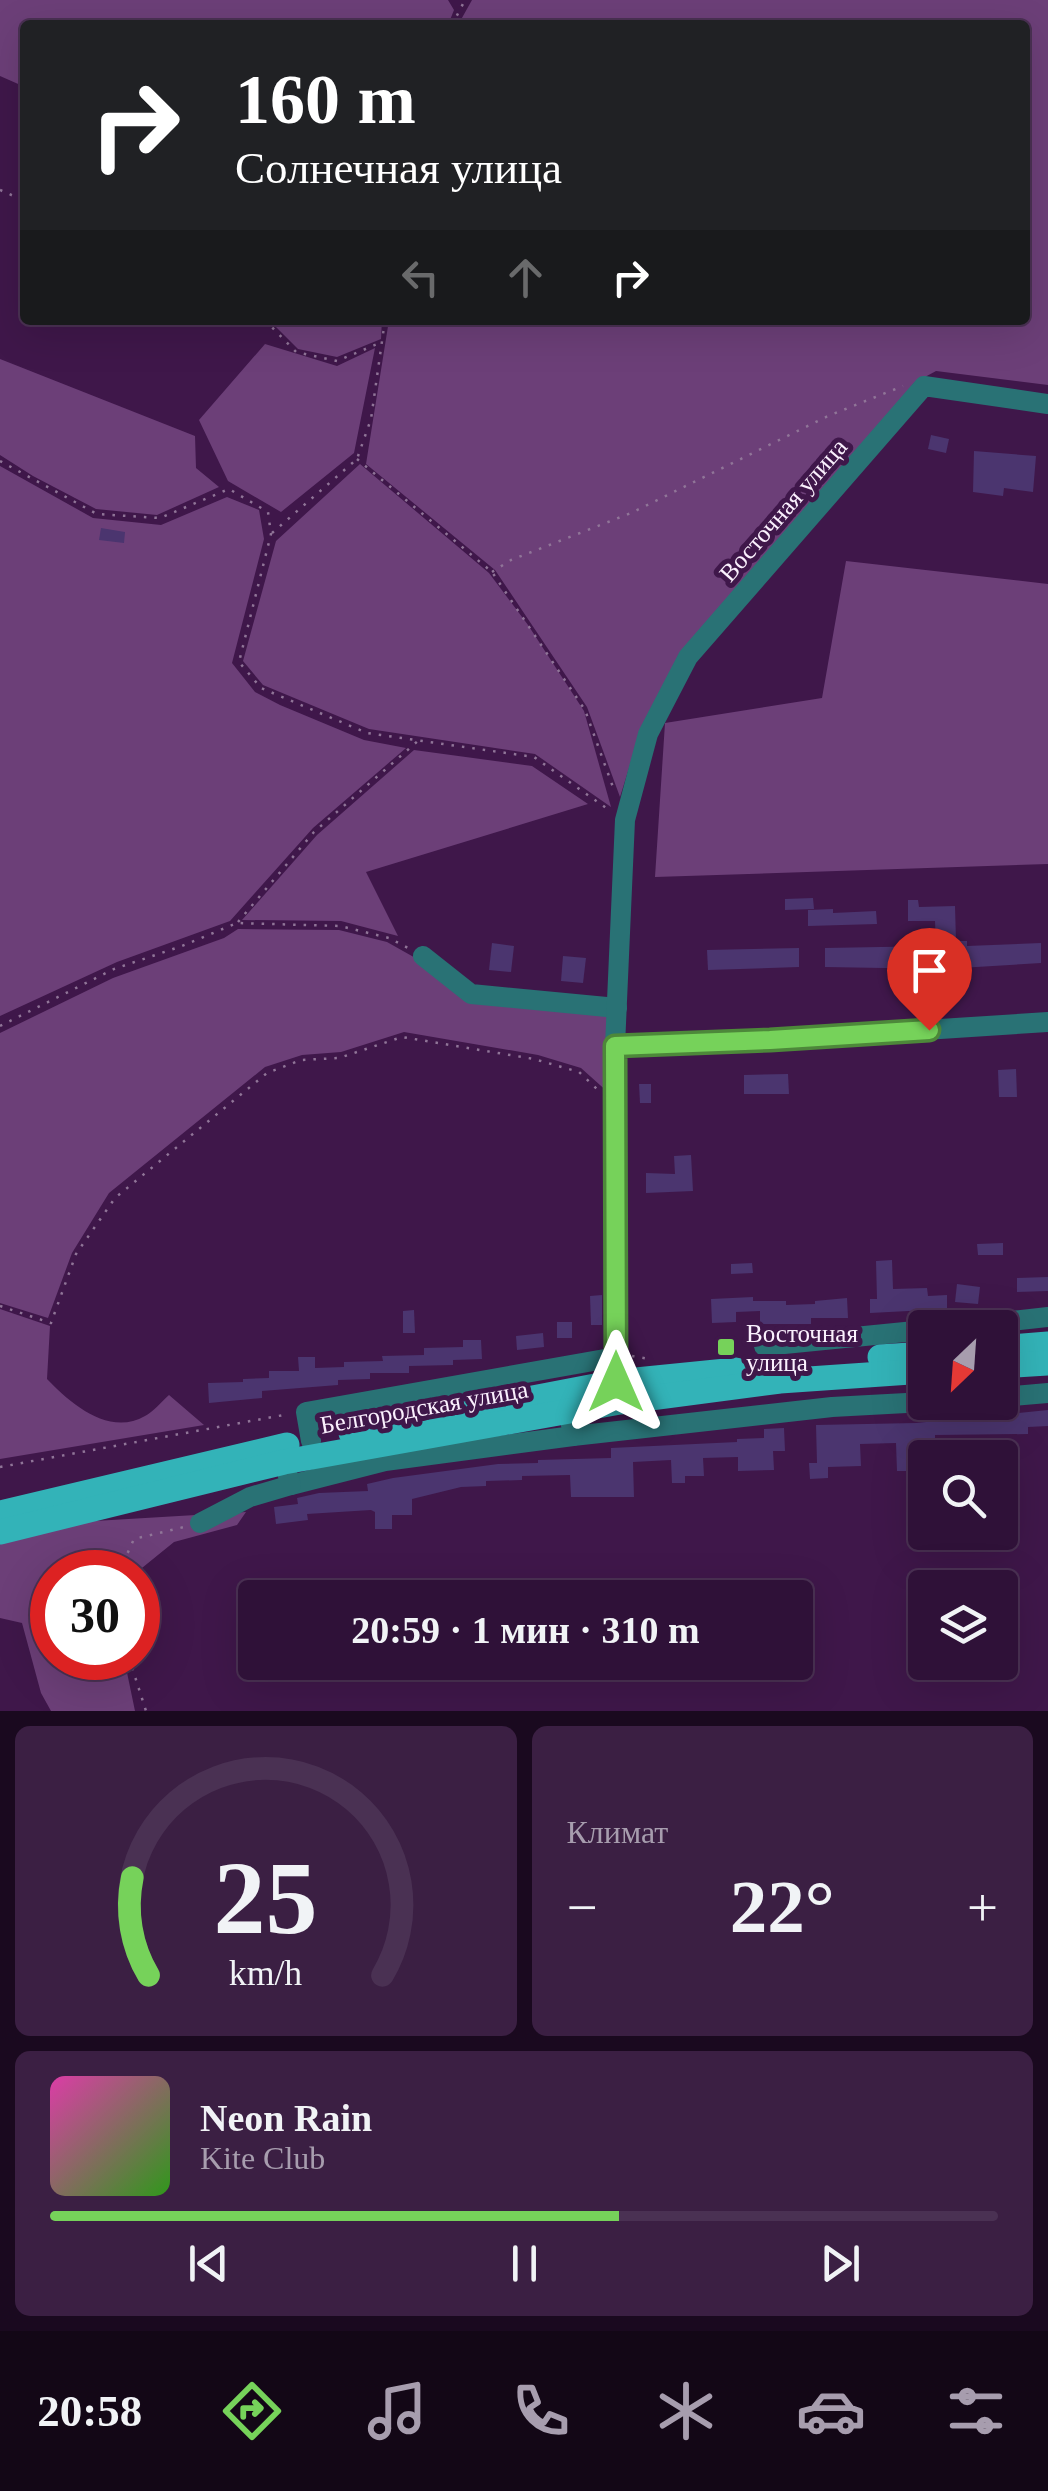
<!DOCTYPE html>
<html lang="ru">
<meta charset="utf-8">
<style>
body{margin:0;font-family:"Times New Roman",serif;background:#3b1f43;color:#f1f3f6;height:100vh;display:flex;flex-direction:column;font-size:38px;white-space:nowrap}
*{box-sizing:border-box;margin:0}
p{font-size:32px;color:#a79dae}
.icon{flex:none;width:55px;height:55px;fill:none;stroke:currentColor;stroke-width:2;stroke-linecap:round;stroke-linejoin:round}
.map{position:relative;height:1711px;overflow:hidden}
.side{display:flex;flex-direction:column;gap:15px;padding:15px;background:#1a091f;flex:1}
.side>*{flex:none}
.guide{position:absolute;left:20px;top:20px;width:1010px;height:305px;border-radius:10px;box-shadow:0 10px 40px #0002,0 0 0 2px #4a3153;background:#202124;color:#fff;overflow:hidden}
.needle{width:65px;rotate:205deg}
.fabs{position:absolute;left:908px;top:1310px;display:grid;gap:20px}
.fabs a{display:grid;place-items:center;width:110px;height:110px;border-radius:10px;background:#2f1138;box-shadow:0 10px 40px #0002,0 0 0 2px #4a3153;font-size:50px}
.speed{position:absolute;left:30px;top:1550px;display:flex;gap:20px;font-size:50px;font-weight:700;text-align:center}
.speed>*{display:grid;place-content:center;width:130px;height:130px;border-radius:50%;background:#2f1138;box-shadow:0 10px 40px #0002,0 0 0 2px #4a3153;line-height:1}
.speed .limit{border:15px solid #d22;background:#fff;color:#111}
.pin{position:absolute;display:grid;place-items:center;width:85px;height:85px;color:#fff;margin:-102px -42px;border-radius:50% 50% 50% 0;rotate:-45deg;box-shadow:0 0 10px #0007}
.pin .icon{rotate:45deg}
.me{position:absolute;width:110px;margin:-55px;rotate:0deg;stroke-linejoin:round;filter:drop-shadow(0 0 8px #0008)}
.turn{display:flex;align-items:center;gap:35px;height:210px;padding:0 50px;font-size:45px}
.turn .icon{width:130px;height:130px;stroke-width:2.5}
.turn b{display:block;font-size:70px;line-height:85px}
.lanes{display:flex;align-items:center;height:95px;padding:0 50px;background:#0003;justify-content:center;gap:50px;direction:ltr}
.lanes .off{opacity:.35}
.big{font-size:75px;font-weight:700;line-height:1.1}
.side .widget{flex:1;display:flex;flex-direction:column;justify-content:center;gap:15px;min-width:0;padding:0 35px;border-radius:15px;background:#3b1f43}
.side .dial{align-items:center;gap:0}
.dial svg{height:260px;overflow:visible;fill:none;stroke:#4a3153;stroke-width:7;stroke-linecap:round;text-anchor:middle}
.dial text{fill:#f1f3f6;stroke:none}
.song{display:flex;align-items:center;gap:30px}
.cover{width:120px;height:120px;border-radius:15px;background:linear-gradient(135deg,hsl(320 70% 55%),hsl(110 70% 35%))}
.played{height:10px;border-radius:5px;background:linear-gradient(90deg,#76d25a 60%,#4a3153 60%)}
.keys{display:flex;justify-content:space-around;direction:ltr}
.heat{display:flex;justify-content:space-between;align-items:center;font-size:55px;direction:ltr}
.side .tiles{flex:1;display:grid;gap:15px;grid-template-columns:1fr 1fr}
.widget:last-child{grid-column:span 2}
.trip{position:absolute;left:238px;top:1580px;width:575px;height:100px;border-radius:10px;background:#2f1138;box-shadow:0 10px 40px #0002,0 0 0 2px #4a3153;font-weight:700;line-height:100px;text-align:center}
.dock{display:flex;height:160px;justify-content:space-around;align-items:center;background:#130716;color:#a79dae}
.dock .icon{width:70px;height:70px}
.dock .active{color:#76d25a}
.dock b{font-size:45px;color:#f1f3f6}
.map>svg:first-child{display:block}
</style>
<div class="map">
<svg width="1048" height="1711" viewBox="0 0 1048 1711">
<rect width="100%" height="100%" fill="#3f174a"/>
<g fill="#6c3f78">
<polygon points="0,0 448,0 454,10 448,25 25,25 25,87 0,76"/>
<polygon points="472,0 1048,0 1048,385 936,371 914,383 640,733 620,797 587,707 495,570 366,464 389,320 1025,320 1025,25 458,25"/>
<polygon points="269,320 382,320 381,339 337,357 298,349"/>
<polygon points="265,344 337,366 375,348 354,453 281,512 228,481 199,420"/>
<polygon points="0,359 195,436 196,468 219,487 157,515 96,509 33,476 0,455"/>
<polygon points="360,464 489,573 528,625 584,711 611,807 535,754 369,729 263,685 243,661 276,541"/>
<polygon points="0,466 93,518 161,525 227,497 259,510 264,539 232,663 255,692 280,705 364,740 406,748 313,828 230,921 117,962 0,1016"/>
<polygon points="846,561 1048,584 1048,864 655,877 665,723 822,698"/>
<polygon points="414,750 532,766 588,804 366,872 398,936 341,921 242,920 317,835"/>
<polygon points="238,929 339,930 387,942 419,960 469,999 607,1014 610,1094 581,1068 538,1055 404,1032 341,1052 302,1055 265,1067 109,1193 72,1253 48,1318 0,1303 0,1033 113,978 224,938"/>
<path d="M0,1309L50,1326L47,1379C70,1403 109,1437 145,1416C153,1412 161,1402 169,1395L204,1425L0,1459Z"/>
<polygon points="246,1512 237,1525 174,1542 137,1572 52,1572 52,1658 124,1658 135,1711 51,1711 41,1693 22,1623 0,1618 0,1543 61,1523"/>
</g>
<g fill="#4b356f">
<polygon points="931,435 949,439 946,453 928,449"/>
<polygon points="974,451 1036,456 1033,492 1004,488 1003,496 973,492"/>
<polygon points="101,528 125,532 124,543 99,540"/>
<polygon points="813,898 814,909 785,910 785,899"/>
<polygon points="908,900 918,900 919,907 955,906 956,941 967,941 967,946 1041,943 1041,963 943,969 825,967 825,948 936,946 935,921 908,921"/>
<polygon points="833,909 833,913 876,911 877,924 808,926 808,910"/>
<polygon points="492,943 514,946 511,972 489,970"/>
<polygon points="799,948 799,967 708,970 707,950"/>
<polygon points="563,956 586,958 583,983 561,981"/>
<polygon points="1016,1069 1017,1097 999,1097 998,1070"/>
<polygon points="788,1074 789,1094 744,1094 744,1075"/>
<polygon points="639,1084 651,1084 651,1103 640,1103"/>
<polygon points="691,1155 693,1191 646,1193 646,1173 675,1174 674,1156"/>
<polygon points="1003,1243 1003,1255 978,1255 977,1244"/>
<polygon points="892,1260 893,1289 927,1288 928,1296 947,1295 947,1309 870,1313 870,1299 877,1299 876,1261"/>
<polygon points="752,1263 753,1273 731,1274 731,1264"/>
<polygon points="1048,1277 1048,1291 1017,1292 1017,1278"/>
<polygon points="957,1284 980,1287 978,1304 955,1302"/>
<polygon points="602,1295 602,1325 591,1325 590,1296"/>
<polygon points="753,1297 753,1301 786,1301 786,1305 815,1304 815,1301 847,1298 848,1318 811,1318 811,1324 760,1324 760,1311 736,1312 736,1322 712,1323 711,1299"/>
<polygon points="414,1310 415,1333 403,1333 403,1311"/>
<rect x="557" y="1322" width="15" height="16"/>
<polygon points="543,1333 544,1347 517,1350 516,1336"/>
<polygon points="463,1340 481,1340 482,1359 453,1360 453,1365 409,1366 409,1373 370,1373 370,1379 338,1380 338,1385 262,1391 262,1398 209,1403 208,1383 243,1382 243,1379 269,1378 269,1371 299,1371 298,1357 315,1357 315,1368 344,1367 344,1362 383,1361 382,1356 424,1355 424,1348 463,1347"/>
<polygon points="1048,1410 1048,1426 1028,1427 1028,1434 935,1435 935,1449 925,1450 925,1471 897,1471 896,1443 860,1444 861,1466 828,1467 828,1478 810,1479 809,1463 817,1463 816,1425 916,1423"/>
<polygon points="784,1428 785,1451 773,1451 774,1470 738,1471 738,1457 703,1458 704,1476 685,1476 685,1483 672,1483 671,1460 633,1462 634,1497 571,1497 570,1475 522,1476 522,1480 486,1481 486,1486 461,1487 412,1499 412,1515 392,1515 392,1529 375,1529 375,1512 371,1510 307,1514 308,1520 276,1524 274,1507 298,1504 297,1498 319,1493 368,1491 367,1484 393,1478 498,1464 538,1463 538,1460 611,1458 611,1448 737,1442 737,1439 764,1438 764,1429"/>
</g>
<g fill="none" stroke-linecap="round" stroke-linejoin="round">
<g stroke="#907598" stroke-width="2.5" stroke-dasharray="2.5 8" stroke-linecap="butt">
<polyline points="452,25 465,0"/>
<polyline points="0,190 25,201"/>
<polyline points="265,320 296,352 337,361 382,342"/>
<polyline points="357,459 492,572 585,710 614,790"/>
<polyline points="0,461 97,514 160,518 229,489 268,512 271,534 239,662 261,688 367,733 534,757 609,810"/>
<polyline points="272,533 357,459 371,419 385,320"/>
<polyline points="492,572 511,560 631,513 828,416 903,386"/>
<polyline points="238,922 314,832 419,740"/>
<polyline points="0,1026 114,969 182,946 237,923 340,926 389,938 408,948"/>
<polyline points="0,1306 51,1323 76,1254 115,1198 267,1073 301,1060 339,1058 402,1037 534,1059 579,1072 599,1091"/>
<polyline points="632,1356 649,1359"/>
<polyline points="0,1467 289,1414"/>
<polyline points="119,1572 134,1539 184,1527"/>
<polyline points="129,1658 146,1711"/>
</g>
<g stroke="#297275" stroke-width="20">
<polyline points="423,956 471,994 617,1008"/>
<polyline points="615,1046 770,1040 1048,1022"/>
<polyline points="946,1328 1048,1317"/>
<polyline points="764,1346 925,1330"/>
<polyline points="619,1397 616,1382 615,1046 625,820 648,734 688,657 924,386 1048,404"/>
<polyline points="1000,1397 1048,1393"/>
<polyline points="573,1436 832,1407 925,1402"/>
<polyline points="311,1441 306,1412 616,1357"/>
<polyline points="291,1485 385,1461 573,1436 571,1425"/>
<polyline points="200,1523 250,1497 291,1485 288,1476"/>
</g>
<g stroke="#33b3b8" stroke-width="25">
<polyline points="1000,1348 1048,1344"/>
<polyline points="880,1357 925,1354"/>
<polyline points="1000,1366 1048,1363"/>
<polyline points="351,1433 616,1382 736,1370"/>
<polyline points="0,1513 287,1445"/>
<polyline points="0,1532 284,1462 620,1402 780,1381 925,1371"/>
</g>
</g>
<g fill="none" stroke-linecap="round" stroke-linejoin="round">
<g stroke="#4d883a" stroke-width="25">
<polyline id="route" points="616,1382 615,1046 770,1040 929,1030"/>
</g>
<use href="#route" stroke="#76d25a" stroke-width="18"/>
</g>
<rect fill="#76d25a" stroke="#3f174a" stroke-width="4" x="716" y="1337" width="20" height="20" rx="5"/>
<g text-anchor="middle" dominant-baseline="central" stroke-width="10" stroke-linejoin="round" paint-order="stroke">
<g font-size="25" fill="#faf0fd" stroke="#3f174a">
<text transform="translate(783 510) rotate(-49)">Восточная улица</text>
<text transform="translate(424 1407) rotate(-10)">Белгородская улица</text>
</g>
<g font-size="25" fill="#faf0fd" stroke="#3f174a" text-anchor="start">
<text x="746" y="1333">Восточная<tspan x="746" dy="29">улица</tspan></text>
</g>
</g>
</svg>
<div class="fabs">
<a><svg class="needle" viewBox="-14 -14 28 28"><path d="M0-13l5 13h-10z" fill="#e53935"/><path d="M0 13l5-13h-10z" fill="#a79dae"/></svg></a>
<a><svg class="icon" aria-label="search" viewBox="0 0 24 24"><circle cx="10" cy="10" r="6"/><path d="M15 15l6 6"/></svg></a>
<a><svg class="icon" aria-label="layers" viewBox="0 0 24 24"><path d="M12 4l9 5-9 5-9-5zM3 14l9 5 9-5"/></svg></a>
</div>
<div class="speed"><div class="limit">30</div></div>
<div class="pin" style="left:929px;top:1030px;background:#d93025"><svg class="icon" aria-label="arrive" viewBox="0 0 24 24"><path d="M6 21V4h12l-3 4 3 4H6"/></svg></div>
<svg class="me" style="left:616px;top:1382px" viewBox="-20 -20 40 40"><path d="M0-17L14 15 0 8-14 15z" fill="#76d25a" stroke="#fff" stroke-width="4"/></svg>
<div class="trip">20:59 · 1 мин · 310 m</div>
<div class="guide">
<div class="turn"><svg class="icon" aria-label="right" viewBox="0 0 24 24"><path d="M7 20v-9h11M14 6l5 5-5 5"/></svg><div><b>160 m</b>Солнечная улица</div></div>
<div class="lanes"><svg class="icon off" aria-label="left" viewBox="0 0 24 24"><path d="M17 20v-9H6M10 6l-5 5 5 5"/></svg><svg class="icon off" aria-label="ahead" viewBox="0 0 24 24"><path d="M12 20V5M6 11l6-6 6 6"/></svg><svg class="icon" aria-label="right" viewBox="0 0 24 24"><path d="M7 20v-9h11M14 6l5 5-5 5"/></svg></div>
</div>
</div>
<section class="side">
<div class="tiles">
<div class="widget dial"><svg viewBox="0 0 100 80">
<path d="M14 69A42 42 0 1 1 86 69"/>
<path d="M14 69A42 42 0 0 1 9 39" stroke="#76d25a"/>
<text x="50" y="56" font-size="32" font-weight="700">25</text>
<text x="50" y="72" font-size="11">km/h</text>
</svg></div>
<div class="widget"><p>Климат</p>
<div class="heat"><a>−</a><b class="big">22°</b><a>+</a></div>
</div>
<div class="widget">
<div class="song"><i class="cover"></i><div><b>Neon Rain</b><p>Kite Club</p></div></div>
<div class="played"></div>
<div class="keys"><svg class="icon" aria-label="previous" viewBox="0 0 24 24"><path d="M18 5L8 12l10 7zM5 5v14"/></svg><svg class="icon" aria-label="pause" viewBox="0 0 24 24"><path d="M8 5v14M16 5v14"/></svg><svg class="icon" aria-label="next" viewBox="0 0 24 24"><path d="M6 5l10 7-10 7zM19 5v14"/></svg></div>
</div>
</div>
</section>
<nav class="dock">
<b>20:58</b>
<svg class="icon active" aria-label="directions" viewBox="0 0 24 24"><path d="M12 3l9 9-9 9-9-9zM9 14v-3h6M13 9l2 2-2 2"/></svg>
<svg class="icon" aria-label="music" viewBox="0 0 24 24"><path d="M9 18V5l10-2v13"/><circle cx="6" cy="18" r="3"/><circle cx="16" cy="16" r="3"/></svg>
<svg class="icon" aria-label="phone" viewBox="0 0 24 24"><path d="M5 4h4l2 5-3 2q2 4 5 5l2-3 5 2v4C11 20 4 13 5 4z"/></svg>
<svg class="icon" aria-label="climate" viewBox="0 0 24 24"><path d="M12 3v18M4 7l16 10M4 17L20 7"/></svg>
<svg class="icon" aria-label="car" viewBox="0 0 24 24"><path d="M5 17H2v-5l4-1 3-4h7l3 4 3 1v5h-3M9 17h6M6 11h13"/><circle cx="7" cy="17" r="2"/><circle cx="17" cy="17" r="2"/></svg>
<svg class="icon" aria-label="filters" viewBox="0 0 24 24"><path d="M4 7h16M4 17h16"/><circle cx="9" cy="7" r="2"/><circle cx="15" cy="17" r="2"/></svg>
</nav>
